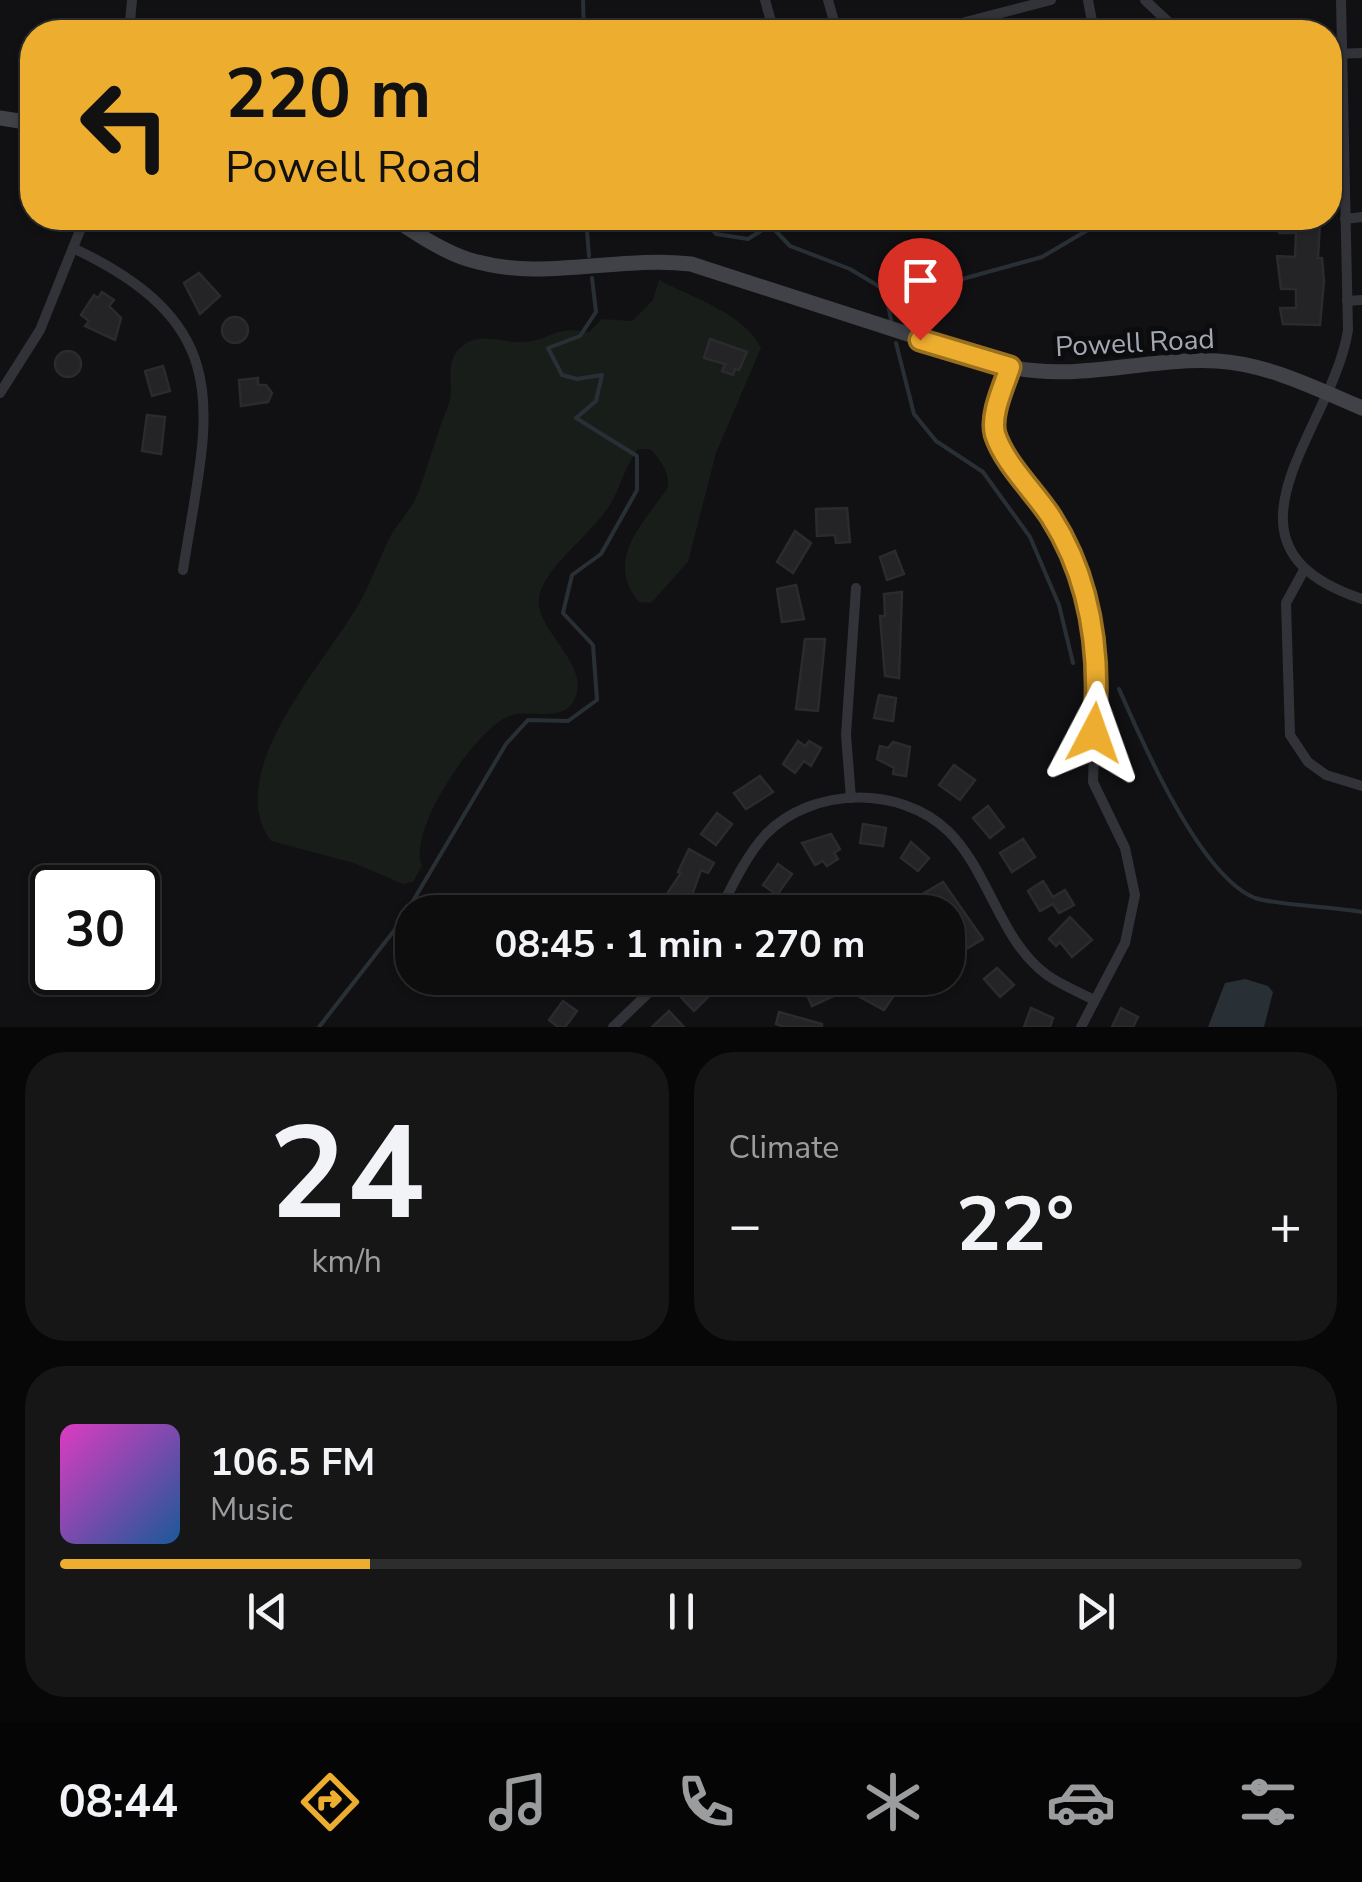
<!DOCTYPE html>
<meta charset="utf-8">
<style>
body{margin:0;font-family:"Nunito Sans",sans-serif;background:#161617;color:#f1f3f6;height:100vh;display:flex;flex-direction:column;font-size:38px;white-space:nowrap}
*{box-sizing:border-box;margin:0}
p{font-size:32px;color:#9a9c9e}
.icon{flex:none;width:55px;height:55px;fill:none;stroke:currentColor;stroke-width:2;stroke-linecap:round;stroke-linejoin:round}
.map{position:relative;height:1027px;overflow:hidden}
.sheet{display:flex;flex-direction:column;gap:25px;padding:25px;background:#070708;flex:1}
.sheet>*{flex:none}
.hud{position:absolute;left:20px;top:20px;width:1322px;height:210px;border-radius:40px;box-shadow:0 2px 8px #0004,0 0 0 2px #2d2d2e;background:#edad2f;color:#111;overflow:hidden}
.speed{position:absolute;left:30px;top:865px;display:flex;gap:20px;font-size:50px;font-weight:700;text-align:center}
.speed>*{display:grid;place-content:center;width:130px;height:130px;border-radius:50%;background:#0d0d0e;box-shadow:0 2px 8px #0004,0 0 0 2px #2d2d2e;line-height:1}
.speed .limit{border:5px solid #111;border-radius:15px;background:#fff;color:#111}
.pin{position:absolute;display:grid;place-items:center;width:85px;height:85px;color:#fff;margin:-102px -42px;border-radius:50% 50% 50% 0;rotate:-45deg;box-shadow:0 0 10px #0007}
.pin .icon{rotate:45deg}
.me{position:absolute;width:110px;margin:-55px;rotate:4deg;stroke-linejoin:round;filter:drop-shadow(0 0 8px #0008)}
.turn{display:flex;align-items:center;gap:35px;height:210px;padding:0 40px;font-size:45px}
.turn .icon{width:130px;height:130px;stroke-width:2.5}
.turn b{display:block;font-size:70px;line-height:85px}
.big{font-size:75px;font-weight:700;line-height:1.1}
.sheet .widget{flex:1;display:flex;flex-direction:column;justify-content:center;gap:15px;min-width:0;padding:0 35px;border-radius:40px;background:#161617}
.sheet .dial{align-items:center;gap:0}
.dial b{font-size:130px;line-height:1}
.song{display:flex;align-items:center;gap:30px}
.cover{width:120px;height:120px;border-radius:15px;background:linear-gradient(135deg,hsl(310 70% 55%),hsl(210 70% 35%))}
.played{height:10px;border-radius:5px;background:linear-gradient(90deg,#edad2f 25%,#2d2d2e 25%)}
.keys{display:flex;justify-content:space-around;direction:ltr}
.heat{display:flex;justify-content:space-between;align-items:center;font-size:55px;direction:ltr}
.sheet .tiles{flex:1;display:grid;gap:25px;grid-template-columns:1fr 1fr}
.widget:last-child{grid-column:span 2}
.trip{position:absolute;left:395px;top:895px;width:570px;height:100px;border-radius:40px;background:#0d0d0e;box-shadow:0 2px 8px #0004,0 0 0 2px #2d2d2e;font-weight:700;line-height:100px;text-align:center}
.menu{display:flex;height:160px;justify-content:space-around;align-items:center;background:#050506;color:#9a9c9e}
.menu .icon{width:70px;height:70px}
.menu .on{color:#edad2f}
.menu b{font-size:45px;color:#f1f3f6}
.map>svg:first-child{display:block}
</style>
<div class="map">
<svg width="1362" height="1027" viewBox="0 0 1362 1027">
<rect width="100%" height="100%" fill="#111113"/>
<path fill="#181d19" d="M659,280C693,298 744,313 761,348L716,453L688,562L651,603L639,602C603,559 645,522 668,487C669,471 661,461 650,449H638C625,467 621,485 611,503C594,534 534,573 539,606C544,637 593,669 573,702C561,723 529,708 509,716C475,730 407,830 422,866L413,882L403,884L354,863L271,841C220,772 329,659 361,600C372,580 379,558 390,537C398,522 412,509 418,493C429,464 436,435 448,406C456,387 443,366 459,349C478,329 502,344 524,342C552,340 553,325 589,332L602,319L632,321L653,300Z"/>
<polygon fill="#283036" points="1245,979 1268,986 1273,992 1264,1027 1208,1027 1225,983"/>
<g fill="none" stroke-linecap="round" stroke-linejoin="round">
<g stroke="#283036" stroke-width="4">
<polyline points="583,0 584,32"/>
<polyline points="586,218 589,256"/>
<polyline points="621,218 633,224 708,225 716,234 748,239 770,225 790,246 850,269 885,290 915,292 1042,257 1108,218"/>
<polyline points="885,290 891,320"/>
<polyline points="896,343 914,414 936,441 983,472 1030,537 1059,605 1073,663"/>
<path d="M1119,689C1143,744 1200,876 1255,898C1274,905 1337,907 1362,912"/>
<polyline points="319,1027 400,923 506,744 528,720 568,721 597,700 593,645 563,613 572,575 601,554 637,490 637,456 576,418 596,401 602,375 577,379 562,375 548,348 580,336 596,312 592,278"/>
</g>
</g>
<g fill="#242427" stroke="#2b2b2f" stroke-width="2.5">
<polygon points="1320,222 1318,258 1322,258 1324,281 1320,325 1283,324 1280,308 1296,308 1296,289 1281,289 1277,256 1295,257 1296,233 1279,233 1279,223"/>
<polygon points="199,273 220,296 200,314 184,283"/>
<polygon points="102,292 114,300 109,306 121,318 115,340 85,326 89,321 81,315 94,295 98,298"/>
<circle cx="235" cy="330" r="13"/>
<polygon points="710,339 747,352 739,370 735,369 733,375 722,371 725,364 704,358"/>
<circle cx="68" cy="364" r="13"/>
<polygon points="163,366 170,391 152,396 145,371"/>
<polygon points="258,378 258,385 266,385 272,393 268,402 241,406 239,380"/>
<polygon points="147,415 165,417 161,454 142,451"/>
<polygon points="847,508 850,542 836,543 835,535 817,536 816,509"/>
<polygon points="795,531 811,543 793,573 777,562"/>
<polygon points="895,551 904,574 887,580 880,557"/>
<polygon points="796,585 804,619 782,622 777,589"/>
<polygon points="902,592 899,678 885,676 880,616 885,616 884,594"/>
<polygon points="805,639 825,639 818,711 796,709"/>
<polygon points="879,695 896,698 893,721 874,718"/>
<polygon points="798,741 805,746 809,741 821,748 811,766 804,761 795,773 783,764"/>
<polygon points="893,742 910,747 906,776 893,774 894,768 877,759 880,746 888,748"/>
<polygon points="954,765 975,780 960,800 939,785"/>
<polygon points="760,776 773,792 746,809 734,793"/>
<polygon points="988,806 1004,827 990,838 973,818"/>
<polygon points="717,813 732,824 716,845 701,834"/>
<polygon points="863,824 886,828 883,846 860,843"/>
<polygon points="831,834 840,849 834,853 838,859 827,866 823,861 815,865 802,843"/>
<polygon points="1023,839 1035,857 1012,872 1000,853"/>
<polygon points="911,842 929,858 918,871 901,858"/>
<polygon points="689,849 714,863 708,873 701,870 692,895 680,912 674,912 661,903 681,873 678,872"/>
<polygon points="778,864 792,874 777,895 763,885"/>
<polygon points="1043,881 1053,897 1065,890 1074,905 1059,913 1053,904 1040,911 1028,891"/>
<polygon points="943,882 983,939 968,948 948,912 932,912 916,898"/>
<polygon points="1070,917 1092,940 1072,957 1060,942 1056,946 1049,939"/>
<polygon points="997,968 1014,985 1000,997 984,979"/>
<polygon points="805,978 826,978 838,994 812,1006 804,988 809,986"/>
<polygon points="698,979 712,993 694,1011 680,996"/>
<polygon points="879,980 897,991 884,1010 860,997"/>
<polygon points="563,1001 577,1011 565,1027 558,1027 549,1020"/>
<polygon points="1031,1008 1053,1018 1050,1027 1024,1027"/>
<polygon points="1121,1008 1138,1017 1133,1027 1112,1027"/>
<polygon points="669,1011 684,1027 652,1027"/>
<polygon points="779,1012 822,1024 822,1027 784,1027 776,1024"/>
</g>
<g fill="none" stroke-linecap="round" stroke-linejoin="round">
<g stroke="#323338" stroke-width="10">
<polyline points="765,0 774,32"/>
<polyline points="828,0 835,25 843,32"/>
<polyline points="1088,0 1094,32"/>
<polyline points="1145,0 1179,32"/>
<path d="M1341,0L1348,330C1333,429 1201,546 1362,599"/>
<polyline points="129,32 132,0"/>
<polyline points="927,32 1051,0"/>
<polyline points="1330,54 1362,53"/>
<polyline points="1345,219 1362,217"/>
<path d="M73,248C243,328 207,416 183,570"/>
<polyline points="1347,301 1362,300"/>
<polyline points="1010,367 997,410 996,438 1054,521 1082,587 1097,665 1093,782 1125,848 1135,895 1125,943 1081,1027"/>
<polyline points="0,393 40,330 85,218"/>
<polyline points="1304,570 1286,603 1290,735 1308,762 1326,775 1362,786"/>
<polyline points="851,798 846,735 856,588"/>
<path d="M719,912C732,886 746,856 766,834C812,787 900,785 948,831C989,871 1000,941 1047,975C1061,985 1079,992 1094,1000"/>
<polyline points="613,1027 664,978"/>
</g>
<g stroke="#404248" stroke-width="15">
<polyline points="0,118 32,123"/>
<path d="M393,218C416,233 440,250 467,259C542,283 616,255 691,264L1010,367C1078,382 1148,357 1217,361C1268,364 1315,388 1362,408"/>
</g>
</g>
<g fill="none" stroke-linecap="round" stroke-linejoin="round">
<g stroke="#9a701f" stroke-width="25">
<path id="route" d="M920,340L1010,367C1004,386 990,414 995,434C1004,463 1035,492 1051,517C1092,581 1101,659 1094,733"/>
</g>
<use href="#route" stroke="#edad2f" stroke-width="18"/>
</g>
<g text-anchor="middle" dominant-baseline="central" stroke-width="10" stroke-linejoin="round" paint-order="stroke">
<g font-size="28" fill="#a3a8b3" stroke="#0c0c0e">
<text transform="translate(1135 343) rotate(-3)">Powell Road</text>
</g>
</g>
</svg>
<div class="speed"><div class="limit">30</div></div>
<div class="pin" style="left:920px;top:340px;background:#d93025"><svg class="icon" aria-label="arrive" viewBox="0 0 24 24"><path d="M6 21V4h12l-3 4 3 4H6"/></svg></div>
<svg class="me" style="left:1094px;top:733px" viewBox="-20 -20 40 40"><path d="M0-17L14 15 0 8-14 15z" fill="#edad2f" stroke="#fff" stroke-width="4"/></svg>
<div class="trip">08:45 · 1 min · 270 m</div>
<div class="hud">
<div class="turn"><svg class="icon" aria-label="left" viewBox="0 0 24 24"><path d="M17 20v-9H6M10 6l-5 5 5 5"/></svg><div><b>220 m</b>Powell Road</div></div>
</div>
</div>
<section class="sheet">
<div class="tiles">
<div class="widget dial"><b>24</b><p>km/h</p></div>
<div class="widget"><p>Climate</p>
<div class="heat"><a>−</a><b class="big">22°</b><a>+</a></div>
</div>
<div class="widget">
<div class="song"><i class="cover"></i><div><b>106.5 FM</b><p>Music</p></div></div>
<div class="played"></div>
<div class="keys"><svg class="icon" aria-label="previous" viewBox="0 0 24 24"><path d="M18 5L8 12l10 7zM5 5v14"/></svg><svg class="icon" aria-label="pause" viewBox="0 0 24 24"><path d="M8 5v14M16 5v14"/></svg><svg class="icon" aria-label="next" viewBox="0 0 24 24"><path d="M6 5l10 7-10 7zM19 5v14"/></svg></div>
</div>
</div>
</section>
<nav class="menu">
<b>08:44</b>
<svg class="icon on" aria-label="directions" viewBox="0 0 24 24"><path d="M12 3l9 9-9 9-9-9zM9 14v-3h6M13 9l2 2-2 2"/></svg>
<svg class="icon" aria-label="music" viewBox="0 0 24 24"><path d="M9 18V5l10-2v13"/><circle cx="6" cy="18" r="3"/><circle cx="16" cy="16" r="3"/></svg>
<svg class="icon" aria-label="phone" viewBox="0 0 24 24"><path d="M5 4h4l2 5-3 2q2 4 5 5l2-3 5 2v4C11 20 4 13 5 4z"/></svg>
<svg class="icon" aria-label="climate" viewBox="0 0 24 24"><path d="M12 3v18M4 7l16 10M4 17L20 7"/></svg>
<svg class="icon" aria-label="car" viewBox="0 0 24 24"><path d="M5 17H2v-5l4-1 3-4h7l3 4 3 1v5h-3M9 17h6M6 11h13"/><circle cx="7" cy="17" r="2"/><circle cx="17" cy="17" r="2"/></svg>
<svg class="icon" aria-label="filters" viewBox="0 0 24 24"><path d="M4 7h16M4 17h16"/><circle cx="9" cy="7" r="2"/><circle cx="15" cy="17" r="2"/></svg>
</nav>
